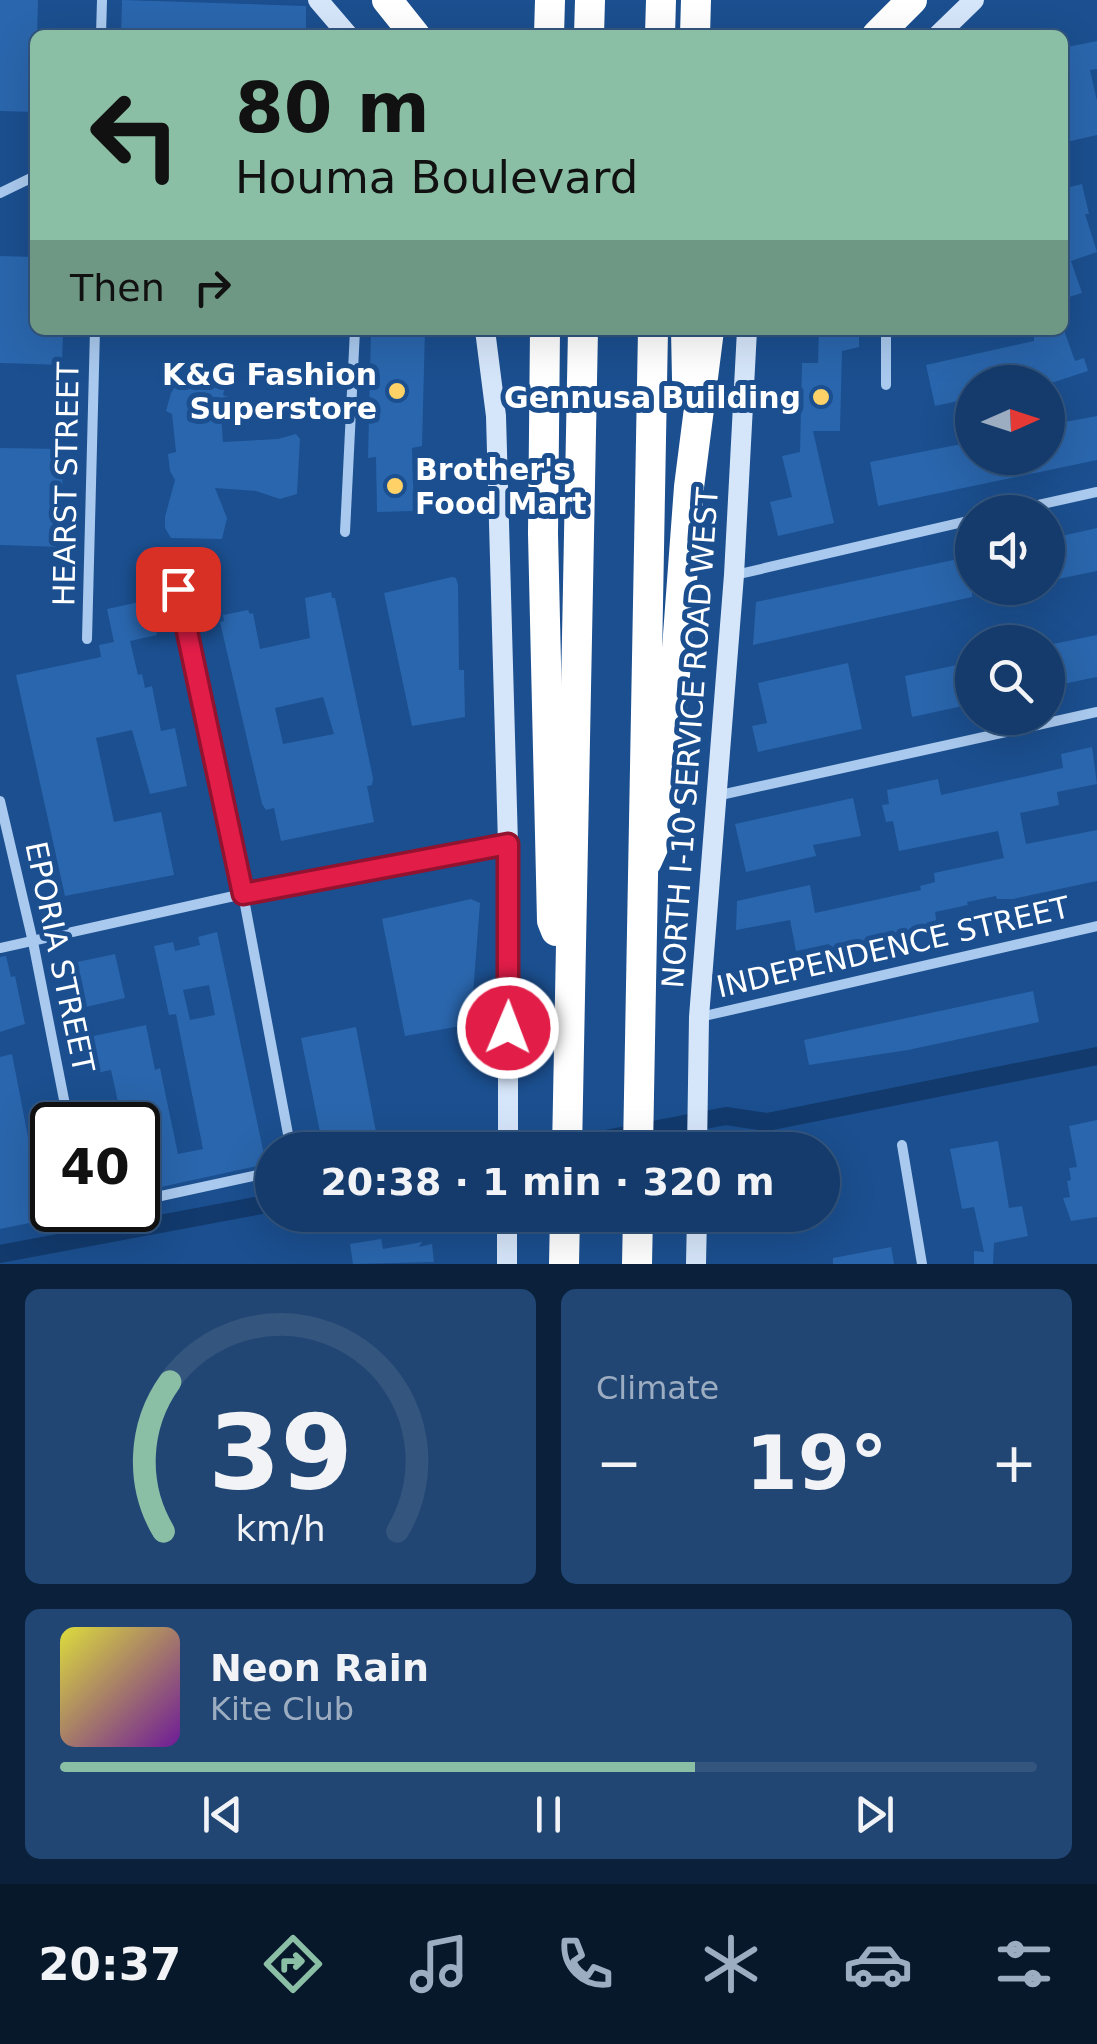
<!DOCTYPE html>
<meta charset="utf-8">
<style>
body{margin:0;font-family:"DejaVu Sans",sans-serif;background:#214673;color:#f1f3f6;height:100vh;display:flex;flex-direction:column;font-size:38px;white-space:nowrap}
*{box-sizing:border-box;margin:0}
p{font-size:32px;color:#9dadc1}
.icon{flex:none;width:55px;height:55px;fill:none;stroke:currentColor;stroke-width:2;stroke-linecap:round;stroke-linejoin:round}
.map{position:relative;height:1264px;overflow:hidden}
.drawer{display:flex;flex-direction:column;gap:25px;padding:25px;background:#0b203b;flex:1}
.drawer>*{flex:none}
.top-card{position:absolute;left:30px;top:30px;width:1038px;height:305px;border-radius:15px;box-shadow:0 10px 40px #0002,0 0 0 2px #33557e;background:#8abfa5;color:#111;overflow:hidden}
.needle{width:65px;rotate:87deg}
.buttons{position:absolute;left:955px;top:365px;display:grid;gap:20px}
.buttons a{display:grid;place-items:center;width:110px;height:110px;border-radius:50%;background:#143b6b;box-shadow:0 10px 40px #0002,0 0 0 2px #33557e;font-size:50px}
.speed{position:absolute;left:30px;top:1102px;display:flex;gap:20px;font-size:50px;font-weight:700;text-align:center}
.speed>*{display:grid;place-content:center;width:130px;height:130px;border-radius:50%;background:#143b6b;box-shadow:0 10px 40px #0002,0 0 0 2px #33557e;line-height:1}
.speed .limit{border:5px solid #111;border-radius:15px;background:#fff;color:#111}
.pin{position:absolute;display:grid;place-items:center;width:85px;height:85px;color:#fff;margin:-42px;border-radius:20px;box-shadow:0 5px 15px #0006}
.me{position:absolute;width:110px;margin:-55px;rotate:1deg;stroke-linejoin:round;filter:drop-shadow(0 0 8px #0008)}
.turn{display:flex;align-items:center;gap:35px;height:210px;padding:0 40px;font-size:45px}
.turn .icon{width:130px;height:130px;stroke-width:2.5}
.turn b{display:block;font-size:70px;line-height:85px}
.then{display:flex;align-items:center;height:95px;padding:0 40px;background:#0003;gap:20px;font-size:38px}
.big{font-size:75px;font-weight:600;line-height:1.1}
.drawer .tile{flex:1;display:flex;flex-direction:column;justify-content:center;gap:15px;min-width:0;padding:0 35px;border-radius:15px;background:#214673}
.drawer .dial{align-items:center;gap:0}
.dial svg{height:260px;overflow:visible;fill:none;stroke:#33557e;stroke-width:7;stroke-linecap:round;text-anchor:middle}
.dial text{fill:#f1f3f6;stroke:none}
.song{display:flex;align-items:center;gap:30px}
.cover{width:120px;height:120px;border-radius:15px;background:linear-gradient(135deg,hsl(60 70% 55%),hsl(280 70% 35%))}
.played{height:10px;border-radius:5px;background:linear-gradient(90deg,#8abfa5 65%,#33557e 65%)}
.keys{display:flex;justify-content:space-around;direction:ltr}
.heat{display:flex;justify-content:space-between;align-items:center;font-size:55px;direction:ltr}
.drawer .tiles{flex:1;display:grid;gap:25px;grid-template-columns:1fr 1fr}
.tile:last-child{grid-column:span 2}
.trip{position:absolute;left:255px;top:1132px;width:585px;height:100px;border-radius:50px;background:#143b6b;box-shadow:0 10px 40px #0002,0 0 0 2px #33557e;font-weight:600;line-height:100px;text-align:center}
.tabs{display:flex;height:160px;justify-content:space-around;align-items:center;background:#08182b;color:#9dadc1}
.tabs .icon{width:70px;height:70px}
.tabs .active{color:#8abfa5}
.tabs b{font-size:45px;color:#f1f3f6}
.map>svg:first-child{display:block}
</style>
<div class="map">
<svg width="1097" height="1264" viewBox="0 0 1097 1264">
<rect width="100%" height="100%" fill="#1b4f8f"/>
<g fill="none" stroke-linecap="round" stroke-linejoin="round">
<g stroke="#123a6d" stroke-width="18">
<polyline points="548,1150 726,1116 767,1122 1097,1056"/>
<polyline points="0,1254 272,1203"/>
</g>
</g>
<g fill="#2a66ad" fill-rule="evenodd">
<polygon points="0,0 38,0 35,112 0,111"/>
<polygon points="122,0 306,6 306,30 256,29 256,35 121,35"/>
<polygon points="1097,41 1097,69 1090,70 1097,101 1097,135 1062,143 1062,48"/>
<polygon points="1082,184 1089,214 1085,214 1097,252 1071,261 1082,293 1062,299 1062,189"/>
<polygon points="0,256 35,257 35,330 63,330 62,365 0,363"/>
<polygon points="371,330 425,330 422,446 412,448 414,511 377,512 376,457 368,458"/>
<polygon points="819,330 859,330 859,347 842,351 840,431 813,431 834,523 778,536 770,502 792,497 782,456 800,452 802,363 818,363"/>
<polygon points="1034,330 1064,330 1075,361 1084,358 1088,371 1054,382 972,382 972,398 935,406 926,365 1034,341"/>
<polygon points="225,387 223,395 228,397 227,413 221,414 223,442 278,439 296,434 300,439 297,494 280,499 256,491 215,488 227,518 222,539 171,538 165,528 165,517 175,480 170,471 168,454 176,452 172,414 166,411 171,393 174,388"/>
<polygon points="1097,416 1097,460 878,506 870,462 972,442 972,458 1048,458 1048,425"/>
<polygon points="0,448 63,449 61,547 0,545"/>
<polygon points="1097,528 1097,571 1048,581 1048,539"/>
<polygon points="972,556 972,597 753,645 756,602"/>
<polygon points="452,577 456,578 458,585 459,670 464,670 465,717 412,726 384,593"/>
<path d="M331,592L332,598H335L373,778L372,785L367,786L374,822L281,841L274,808L266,810L262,804L220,622L224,621L223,615L248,610L250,614L253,613L260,649L310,638L305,598ZM323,697L334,734L283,744L275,708Z"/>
<polygon points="149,600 157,635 130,641 138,675 142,674 145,688 152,686 161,731 175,728 187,786 150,794 132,730 96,738 114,822 161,812 174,875 65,896 16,675 101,657 99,645 114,642 107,609"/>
<polygon points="1097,635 1097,677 1048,687 1048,645"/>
<polygon points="848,663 862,729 758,752 752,726 767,723 758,683"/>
<polygon points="966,663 972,684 972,704 912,717 905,676"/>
<polygon points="1092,747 1097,784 1057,792 1059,805 1020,813 1026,844 1097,830 1097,881 1013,899 997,899 996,896 967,902 968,905 935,912 938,930 831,952 829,944 796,951 790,920 736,930 737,901 810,885 815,913 921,890 920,886 935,882 934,873 1004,858 998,831 899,851 893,821 886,822 882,805 889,804 887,790 938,779 941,795 1063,768 1061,754"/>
<polygon points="853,798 861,836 813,845 816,856 746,872 735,824"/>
<polygon points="471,899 480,903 471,1020 466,1025 405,1036 382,919"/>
<path d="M217,932L266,1164L138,1192V1125H123L111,1070L96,1073L89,1037L146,1025L155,1070L160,1068L178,1154L203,1149L176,1014L169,1015L154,946L173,942L175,951L200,945L198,937ZM209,985L215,1015L190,1020L183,990Z"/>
<polygon points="115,954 125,998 77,1009 68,964"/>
<polygon points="6,956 11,977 15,976 25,1024 0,1032 0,957"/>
<polygon points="1033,991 1039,1022 908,1050 809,1065 804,1040"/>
<polygon points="356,1027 376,1132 322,1142 301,1038"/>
<polygon points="12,1054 44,1220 0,1229 0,1057"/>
<polygon points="1097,1120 1097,1217 1071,1221 1063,1198 1070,1197 1067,1181 1071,1180 1069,1168 1077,1167 1069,1126"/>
<polygon points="998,1141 1009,1208 1022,1206 1028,1236 994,1243 993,1264 974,1264 974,1251 984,1252 974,1207 962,1209 950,1149"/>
<polygon points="381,1239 383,1249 422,1242 419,1247 432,1244 434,1262 353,1264 350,1244"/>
<polygon points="891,1247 894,1264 833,1264 833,1258"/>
</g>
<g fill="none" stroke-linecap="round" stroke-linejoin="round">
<g stroke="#a9c9ee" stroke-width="10">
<polyline points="101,35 102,0"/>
<polyline points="0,193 35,176"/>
<polyline points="886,385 886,330"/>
<polyline points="1006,512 1097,492"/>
<polyline points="345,532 355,330"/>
<polyline points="735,575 972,520"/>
<polyline points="178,589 243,894 291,1150"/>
<polyline points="87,639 95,330"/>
<polyline points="716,796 1097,712"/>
<polyline points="0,801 33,942 69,1125"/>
<polyline points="0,948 243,894 508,844"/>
<polyline points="700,1017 1097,926"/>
<polyline points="902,1145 922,1264"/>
<polyline points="338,1150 402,1137"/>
<polyline points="138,1201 272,1172"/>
</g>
<g stroke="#d6e6fa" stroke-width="20">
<polyline points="318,0 348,35"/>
<polyline points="938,35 974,0"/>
<polyline points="485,330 496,416 508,844 508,1150"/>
<polyline points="697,1150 699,1017 734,575 747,330"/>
<polyline points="507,1264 507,1215"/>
<polyline points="696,1264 697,1215"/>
</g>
<g stroke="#fff" stroke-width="30">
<polyline points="387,0 415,35"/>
<polyline points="549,35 550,0"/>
<polyline points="589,35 590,0"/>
<polyline points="660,35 661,0"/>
<polyline points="695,35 696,0"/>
<polyline points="877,35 912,0"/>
<polyline points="545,330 543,534 552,921 556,931"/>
<polyline points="686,330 687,379"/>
<polyline points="647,861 664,823 689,487 709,330"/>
<polyline points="567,1150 583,330"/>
<polyline points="638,1150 653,330"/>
<polyline points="564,1264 565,1215"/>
<polyline points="637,1264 638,1215"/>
</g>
</g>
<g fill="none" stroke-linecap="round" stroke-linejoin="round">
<g stroke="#92132f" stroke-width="25">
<polyline id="route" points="178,589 243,894 508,844 508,1028"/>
</g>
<use href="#route" stroke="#e11d48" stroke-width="18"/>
</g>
<g fill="#ffd166" stroke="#1b4f8f" stroke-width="4">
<circle cx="397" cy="391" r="10"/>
<circle cx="821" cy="397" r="10"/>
<circle cx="395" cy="486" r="10"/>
</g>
<g text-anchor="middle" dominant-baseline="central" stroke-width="10" stroke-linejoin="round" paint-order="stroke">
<g font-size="30" font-weight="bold" fill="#fff" stroke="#1b4f8f" text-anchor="end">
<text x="377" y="374">K&amp;G Fashion<tspan x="377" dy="34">Superstore</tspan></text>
<text x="801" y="397">Gennusa Building</text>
<text x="415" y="469" text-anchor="start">Brother's<tspan x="415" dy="34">Food Mart</tspan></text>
</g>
<g font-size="30" fill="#fff" stroke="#1b4f8f">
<text transform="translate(66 484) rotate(-89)">HEARST STREET</text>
<text transform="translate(690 738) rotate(-86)">NORTH I-10 SERVICE ROAD WEST</text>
<text transform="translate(893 947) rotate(-13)">INDEPENDENCE STREET</text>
<text transform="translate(60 957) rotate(78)">EPORIA STREET</text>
</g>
</g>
</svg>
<div class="buttons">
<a><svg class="needle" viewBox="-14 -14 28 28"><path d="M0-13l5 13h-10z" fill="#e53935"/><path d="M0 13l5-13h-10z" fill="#9dadc1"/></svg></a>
<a><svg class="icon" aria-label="sound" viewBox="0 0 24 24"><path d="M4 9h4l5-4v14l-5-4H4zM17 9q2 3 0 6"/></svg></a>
<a><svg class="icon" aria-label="search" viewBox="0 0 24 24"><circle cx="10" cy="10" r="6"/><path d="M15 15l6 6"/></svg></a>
</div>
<div class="speed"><div class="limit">40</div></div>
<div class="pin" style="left:178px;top:589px;background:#d93025"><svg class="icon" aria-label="arrive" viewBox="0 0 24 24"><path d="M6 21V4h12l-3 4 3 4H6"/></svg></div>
<svg class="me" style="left:508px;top:1028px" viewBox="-20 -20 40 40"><circle r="17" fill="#e11d48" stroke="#fff" stroke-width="3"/><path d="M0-11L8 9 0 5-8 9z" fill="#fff"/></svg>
<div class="trip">20:38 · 1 min · 320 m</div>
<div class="top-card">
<div class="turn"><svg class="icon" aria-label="left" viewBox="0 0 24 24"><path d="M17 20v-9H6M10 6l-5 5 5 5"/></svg><div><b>80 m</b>Houma Boulevard</div></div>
<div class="then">Then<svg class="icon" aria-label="right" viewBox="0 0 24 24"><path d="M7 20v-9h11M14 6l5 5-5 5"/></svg></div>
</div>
</div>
<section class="drawer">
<div class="tiles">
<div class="tile dial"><svg viewBox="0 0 100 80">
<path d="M14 69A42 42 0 1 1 86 69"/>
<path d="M14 69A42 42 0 0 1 16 23" stroke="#8abfa5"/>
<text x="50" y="56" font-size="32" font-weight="700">39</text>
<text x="50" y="72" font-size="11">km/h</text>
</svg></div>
<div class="tile"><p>Climate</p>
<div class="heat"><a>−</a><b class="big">19°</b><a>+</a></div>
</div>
<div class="tile">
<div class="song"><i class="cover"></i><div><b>Neon Rain</b><p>Kite Club</p></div></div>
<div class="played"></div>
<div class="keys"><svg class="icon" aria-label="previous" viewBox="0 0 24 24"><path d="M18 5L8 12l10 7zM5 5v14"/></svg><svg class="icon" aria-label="pause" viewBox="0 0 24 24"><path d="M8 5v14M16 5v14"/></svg><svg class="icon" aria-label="next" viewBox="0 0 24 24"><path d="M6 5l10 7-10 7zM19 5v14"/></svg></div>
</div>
</div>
</section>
<nav class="tabs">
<b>20:37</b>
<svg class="icon active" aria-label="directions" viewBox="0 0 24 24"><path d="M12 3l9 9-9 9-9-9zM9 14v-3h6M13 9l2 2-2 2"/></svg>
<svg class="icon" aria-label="music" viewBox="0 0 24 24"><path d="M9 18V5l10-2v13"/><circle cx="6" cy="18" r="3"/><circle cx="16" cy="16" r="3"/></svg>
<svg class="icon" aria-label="phone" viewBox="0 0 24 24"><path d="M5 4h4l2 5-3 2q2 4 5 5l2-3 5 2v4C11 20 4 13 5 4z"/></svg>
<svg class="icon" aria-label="climate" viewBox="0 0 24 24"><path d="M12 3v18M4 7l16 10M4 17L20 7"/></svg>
<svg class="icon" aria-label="car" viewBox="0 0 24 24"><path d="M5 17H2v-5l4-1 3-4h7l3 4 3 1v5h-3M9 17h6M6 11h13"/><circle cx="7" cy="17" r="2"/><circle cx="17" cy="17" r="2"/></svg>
<svg class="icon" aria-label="filters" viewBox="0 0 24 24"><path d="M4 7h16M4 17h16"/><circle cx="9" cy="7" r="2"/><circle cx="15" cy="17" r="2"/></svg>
</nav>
